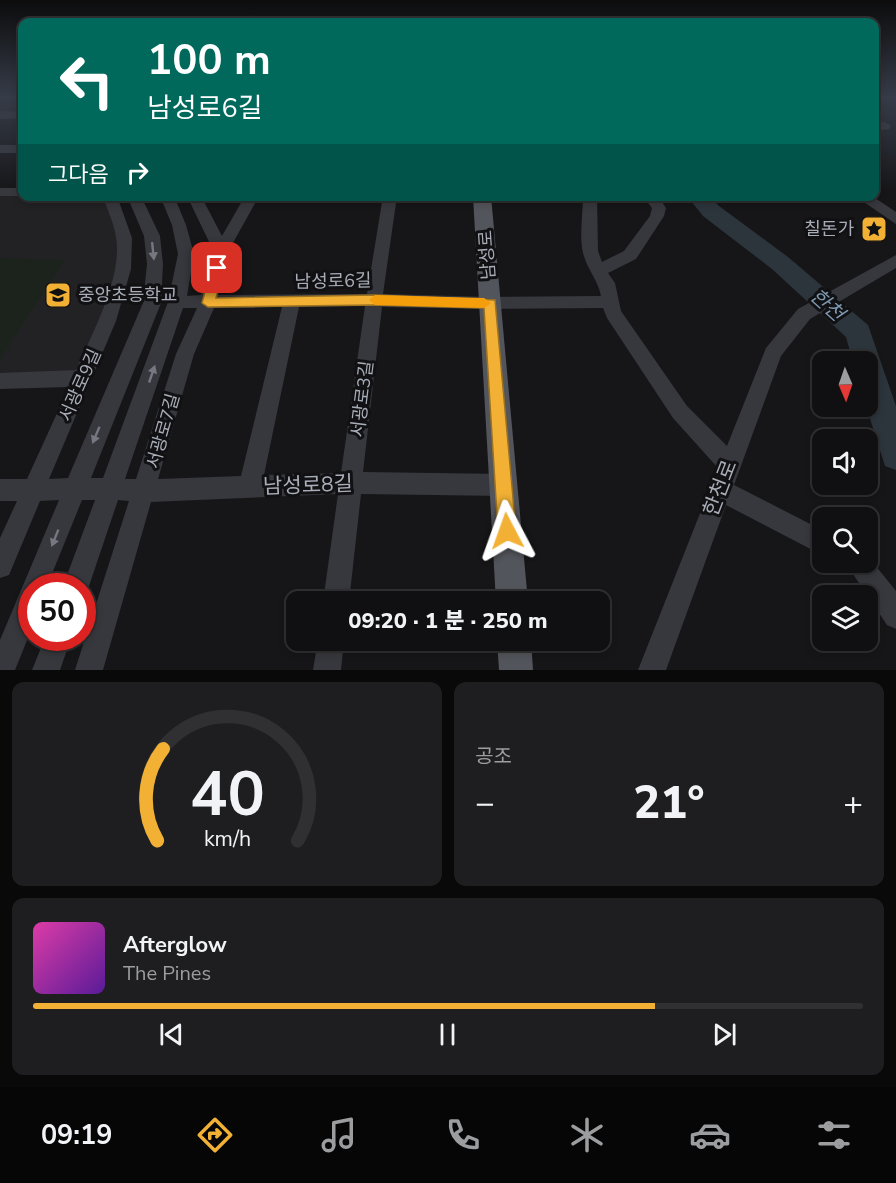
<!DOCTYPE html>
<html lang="ko">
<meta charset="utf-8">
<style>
body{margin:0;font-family:"Nunito Sans","Noto Sans KR",sans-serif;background:#1e1e20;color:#f1f3f6;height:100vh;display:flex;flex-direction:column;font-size:22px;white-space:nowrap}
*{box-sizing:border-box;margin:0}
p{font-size:20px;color:#9c9d9f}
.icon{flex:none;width:33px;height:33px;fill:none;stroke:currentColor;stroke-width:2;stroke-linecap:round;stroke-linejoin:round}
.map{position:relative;height:670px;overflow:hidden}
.side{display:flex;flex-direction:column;gap:12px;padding:12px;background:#09090a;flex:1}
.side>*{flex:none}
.hud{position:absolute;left:18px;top:18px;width:861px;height:183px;border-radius:12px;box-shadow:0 3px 9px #0003,0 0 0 2px #303032;background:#00695c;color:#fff;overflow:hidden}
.needle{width:39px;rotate:178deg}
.controls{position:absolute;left:812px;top:351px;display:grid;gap:12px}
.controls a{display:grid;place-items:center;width:66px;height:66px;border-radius:12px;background:#101012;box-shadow:0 3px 9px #0003,0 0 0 2px #303032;font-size:30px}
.speed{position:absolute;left:18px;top:573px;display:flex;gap:12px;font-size:30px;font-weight:700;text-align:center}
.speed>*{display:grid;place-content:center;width:78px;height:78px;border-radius:50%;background:#101012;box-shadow:0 3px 9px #0003,0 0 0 2px #303032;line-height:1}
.speed .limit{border:9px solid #d22;background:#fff;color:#111}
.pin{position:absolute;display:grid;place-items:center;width:51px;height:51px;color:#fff;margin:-26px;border-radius:12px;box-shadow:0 3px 9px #0006}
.me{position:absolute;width:66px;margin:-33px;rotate:356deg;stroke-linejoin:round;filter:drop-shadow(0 0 4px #0008)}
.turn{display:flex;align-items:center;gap:21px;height:126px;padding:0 30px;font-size:27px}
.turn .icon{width:78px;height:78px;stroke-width:2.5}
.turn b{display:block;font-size:42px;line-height:51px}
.then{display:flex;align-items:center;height:57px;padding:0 30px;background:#0003;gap:12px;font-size:22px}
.big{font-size:45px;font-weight:800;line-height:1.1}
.side .tile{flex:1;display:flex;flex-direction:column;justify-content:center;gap:9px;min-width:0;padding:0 21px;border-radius:12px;background:#1e1e20}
.side .dial{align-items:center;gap:0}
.dial svg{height:156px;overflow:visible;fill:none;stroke:#303032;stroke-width:7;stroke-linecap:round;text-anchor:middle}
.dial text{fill:#f1f3f6;stroke:none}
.song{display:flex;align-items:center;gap:18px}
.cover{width:72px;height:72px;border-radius:9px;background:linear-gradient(135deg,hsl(320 70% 55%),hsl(270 70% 35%))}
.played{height:6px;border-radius:3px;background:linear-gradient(90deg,#f2b134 75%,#303032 75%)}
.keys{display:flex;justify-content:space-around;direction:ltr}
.heat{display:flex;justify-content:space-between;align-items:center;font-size:33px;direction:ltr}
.side .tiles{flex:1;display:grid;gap:12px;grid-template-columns:1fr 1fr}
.tile:last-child{grid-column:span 2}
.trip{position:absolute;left:286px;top:591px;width:324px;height:60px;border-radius:12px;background:#101012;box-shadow:0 3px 9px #0003,0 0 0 2px #303032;font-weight:800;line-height:60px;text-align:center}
.tab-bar{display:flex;height:96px;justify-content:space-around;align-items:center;background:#060607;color:#9c9d9f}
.tab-bar .icon{width:42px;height:42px}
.tab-bar .selected{color:#f2b134}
.tab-bar b{font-size:27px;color:#f1f3f6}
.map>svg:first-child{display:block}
</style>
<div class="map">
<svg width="896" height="670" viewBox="0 0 896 670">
<rect width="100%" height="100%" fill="#161618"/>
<polygon fill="#222225" points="0,192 22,192 22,196 110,197 123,269 83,378 0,381"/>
<polygon fill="#1c231d" points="0,258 65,260 0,360"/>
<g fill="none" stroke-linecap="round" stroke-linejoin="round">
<polygon fill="#2c353c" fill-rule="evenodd" points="687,196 709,196 719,206 788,257 868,325 896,406 896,470 885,466 866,406 867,362 853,362 846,337 772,269 703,216"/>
<g fill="#37383d" fill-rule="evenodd">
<polygon points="0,111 22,112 22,118 0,119"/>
<polygon points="885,122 891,126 889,129 874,131 874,123"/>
<rect x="0" y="145" width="22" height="8"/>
<rect x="0" y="188" width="22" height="8"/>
<path d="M103,196H117L132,238L131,269L116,321L49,479L68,478L143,303L147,264L144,236L127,196H141L160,236L163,264L161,303L91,478H103L168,302L178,254L172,225L160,196H174L186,225L194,254L187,296L201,295L213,250L187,196H201L222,236L245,196H259L229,250L218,295L367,294L383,196H397L383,294L490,297L601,296C598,280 587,269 583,253C579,236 583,214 583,196H597L598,251L602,262L624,251L650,216L652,208L643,196H658L666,208L664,216L636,259L608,273L615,283L621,311L687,406L727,446L766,348L798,309L896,255V268L810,319L781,356L734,485L822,530V555L726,505L666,670H638L718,468L673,418L607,318L603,308L490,309L382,307L363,472L504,474L512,477L515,485L512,493L504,496L361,494L349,602H323L338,494L151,502L103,670H75L129,501L118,500L89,586L82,596V586H63L95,500H82L47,586H32V628L15,670H0V640L59,500L40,501L9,575L0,578V538L17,501H0V479H27L69,387L0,389V373L76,370C92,334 123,277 116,237C114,223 107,210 103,196ZM365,306L341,473L264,475L299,307ZM282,307L241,476L158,479L194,354L214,308ZM183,308H197L176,354L136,479H125Z"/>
<polygon points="855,196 872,196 896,212 896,224"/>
<polygon points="867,555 896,591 896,629 887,625 845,562 867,562"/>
<polygon points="45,638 71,638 60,670 32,670"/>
<polygon points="318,640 344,640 341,670 313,670"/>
</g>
<g fill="#53555c" fill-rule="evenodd">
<polygon points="473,196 491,196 528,602 496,602"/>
<polygon points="497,640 531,640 533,670 499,670"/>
</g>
</g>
<defs><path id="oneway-solid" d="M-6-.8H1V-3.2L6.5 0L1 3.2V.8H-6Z" transform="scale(1.5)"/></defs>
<g fill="#757881">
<use href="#oneway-solid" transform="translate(153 251) rotate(84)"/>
<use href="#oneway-solid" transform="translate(152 374) rotate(-71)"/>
<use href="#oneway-solid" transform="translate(96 435) rotate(113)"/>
<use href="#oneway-solid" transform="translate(55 538) rotate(112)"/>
</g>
<linearGradient id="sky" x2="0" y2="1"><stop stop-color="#0c0c0d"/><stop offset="0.51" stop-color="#363c48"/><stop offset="1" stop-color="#363c48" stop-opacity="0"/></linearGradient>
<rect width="896" height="192" fill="url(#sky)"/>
<polygon fill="#f2b134" stroke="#9d7322" stroke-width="1.5" points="217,263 223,268 216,298 374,295 495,300 516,531 513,538 507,540 501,538 498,531 484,308 374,305 208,307 202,303 211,268"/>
<polygon fill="#f59e0b" points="375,295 484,298 491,303 484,308 375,305 369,300"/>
<defs>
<g id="sight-square" transform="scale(1.35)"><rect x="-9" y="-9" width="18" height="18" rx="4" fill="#f2b134" stroke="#111113"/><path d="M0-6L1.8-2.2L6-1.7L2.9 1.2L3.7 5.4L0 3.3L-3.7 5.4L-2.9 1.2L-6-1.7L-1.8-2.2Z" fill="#111"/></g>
<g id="school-square" transform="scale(1.35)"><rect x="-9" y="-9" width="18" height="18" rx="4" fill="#f2b134" stroke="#111113"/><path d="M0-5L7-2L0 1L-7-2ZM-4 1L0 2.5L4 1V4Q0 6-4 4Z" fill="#111"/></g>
</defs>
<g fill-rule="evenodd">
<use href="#sight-square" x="874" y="229"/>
<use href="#school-square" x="58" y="295"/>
</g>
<g text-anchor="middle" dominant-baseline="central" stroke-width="6" stroke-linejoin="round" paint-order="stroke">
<g font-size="18" fill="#a8adb8" stroke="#111113" text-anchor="end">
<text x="854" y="229">칠돈가</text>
<text x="78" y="295" text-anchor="start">중앙초등학교</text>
</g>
<g font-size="18" fill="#a8adb8" stroke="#111113">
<text transform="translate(487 255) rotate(-94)">남성로</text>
<text transform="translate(333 281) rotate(-1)">남성로6길</text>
<text transform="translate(80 385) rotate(-66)">서광로9길</text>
<text transform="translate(362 399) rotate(-83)">서광로3길</text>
<text transform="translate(163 431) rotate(-74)">서광로7길</text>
</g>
<g font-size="20" font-style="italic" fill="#7f9bb3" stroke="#111113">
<text transform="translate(827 305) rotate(42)">한천</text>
</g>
<g font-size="21" fill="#a8adb8" stroke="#111113">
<text transform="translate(308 485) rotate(-2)">남성로8길</text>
<text transform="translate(720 488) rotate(-69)">한천로</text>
</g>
</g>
</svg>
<div class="controls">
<a><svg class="needle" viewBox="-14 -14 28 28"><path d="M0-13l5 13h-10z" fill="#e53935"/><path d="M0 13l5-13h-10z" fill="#9c9d9f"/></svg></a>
<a><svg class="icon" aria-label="sound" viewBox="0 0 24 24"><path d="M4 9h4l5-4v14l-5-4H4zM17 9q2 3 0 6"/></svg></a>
<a><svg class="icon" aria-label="search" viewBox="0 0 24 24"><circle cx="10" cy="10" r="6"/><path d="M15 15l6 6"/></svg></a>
<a><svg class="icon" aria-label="layers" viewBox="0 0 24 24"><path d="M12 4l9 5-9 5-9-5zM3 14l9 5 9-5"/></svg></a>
</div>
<div class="speed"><div class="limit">50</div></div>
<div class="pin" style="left:217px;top:268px;background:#d93025"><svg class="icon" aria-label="arrive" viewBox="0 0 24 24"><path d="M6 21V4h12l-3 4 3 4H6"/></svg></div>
<svg class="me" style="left:507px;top:531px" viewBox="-20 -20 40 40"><path d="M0-17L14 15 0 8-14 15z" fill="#f2b134" stroke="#fff" stroke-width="4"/></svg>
<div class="trip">09:20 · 1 분 · 250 m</div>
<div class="hud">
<div class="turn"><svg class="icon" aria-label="left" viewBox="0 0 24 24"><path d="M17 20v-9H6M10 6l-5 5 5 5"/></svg><div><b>100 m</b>남성로6길</div></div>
<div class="then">그다음<svg class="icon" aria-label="right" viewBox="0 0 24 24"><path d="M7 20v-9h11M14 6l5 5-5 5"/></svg></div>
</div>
</div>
<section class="side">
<div class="tiles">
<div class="tile dial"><svg viewBox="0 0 100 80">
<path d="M14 69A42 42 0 1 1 86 69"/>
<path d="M14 69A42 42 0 0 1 17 22" stroke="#f2b134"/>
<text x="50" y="56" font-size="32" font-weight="700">40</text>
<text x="50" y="72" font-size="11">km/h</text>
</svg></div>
<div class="tile"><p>공조</p>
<div class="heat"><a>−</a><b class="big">21°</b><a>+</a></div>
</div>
<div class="tile">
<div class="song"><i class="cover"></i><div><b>Afterglow</b><p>The Pines</p></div></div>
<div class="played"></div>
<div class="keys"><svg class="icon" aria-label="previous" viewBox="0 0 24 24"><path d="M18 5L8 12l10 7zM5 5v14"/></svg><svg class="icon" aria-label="pause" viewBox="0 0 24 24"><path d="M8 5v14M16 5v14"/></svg><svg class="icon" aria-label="next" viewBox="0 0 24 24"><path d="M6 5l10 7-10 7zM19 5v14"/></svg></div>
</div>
</div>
</section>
<nav class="tab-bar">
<b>09:19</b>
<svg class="icon selected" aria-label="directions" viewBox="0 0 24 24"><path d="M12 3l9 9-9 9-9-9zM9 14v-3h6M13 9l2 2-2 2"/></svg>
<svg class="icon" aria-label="music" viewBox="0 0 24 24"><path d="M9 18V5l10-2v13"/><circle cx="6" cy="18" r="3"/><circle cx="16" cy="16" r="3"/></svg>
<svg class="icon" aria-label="phone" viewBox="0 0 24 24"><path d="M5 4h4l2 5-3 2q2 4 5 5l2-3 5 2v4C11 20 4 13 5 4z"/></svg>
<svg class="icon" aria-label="climate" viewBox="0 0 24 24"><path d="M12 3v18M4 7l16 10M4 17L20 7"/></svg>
<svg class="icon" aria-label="car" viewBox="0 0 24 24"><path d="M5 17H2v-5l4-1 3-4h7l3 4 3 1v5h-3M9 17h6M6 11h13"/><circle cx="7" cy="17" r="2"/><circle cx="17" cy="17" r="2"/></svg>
<svg class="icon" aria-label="filters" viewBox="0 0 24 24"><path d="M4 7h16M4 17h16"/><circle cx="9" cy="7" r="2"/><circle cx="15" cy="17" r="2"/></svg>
</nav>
